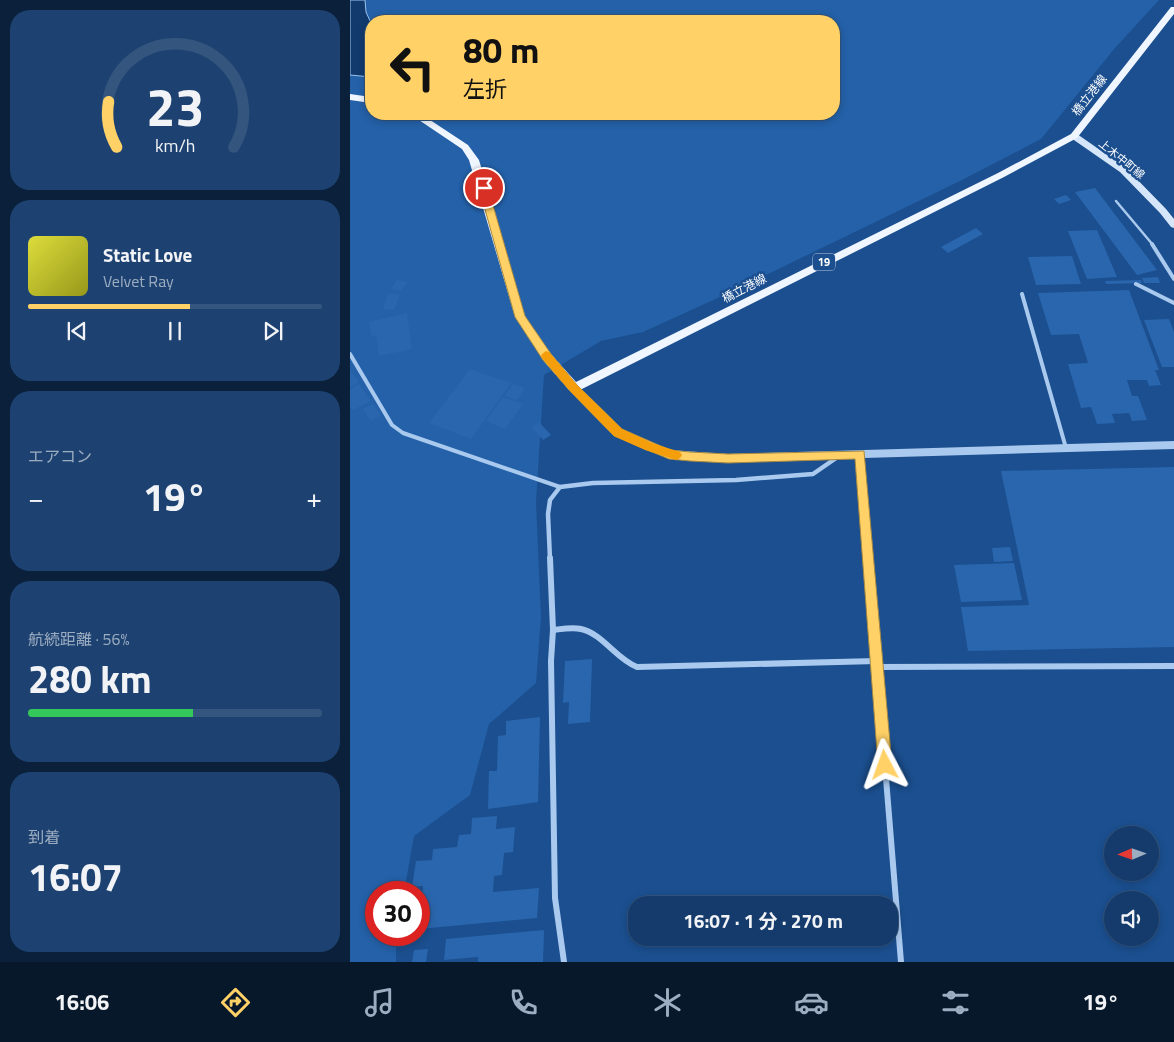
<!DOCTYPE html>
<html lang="ja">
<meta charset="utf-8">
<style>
body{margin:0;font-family:"Titillium Web","Noto Sans JP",sans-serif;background:#1d4271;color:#f1f3f6;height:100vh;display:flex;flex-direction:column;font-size:19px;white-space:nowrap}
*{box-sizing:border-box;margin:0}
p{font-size:16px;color:#9dadc1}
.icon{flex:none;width:28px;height:28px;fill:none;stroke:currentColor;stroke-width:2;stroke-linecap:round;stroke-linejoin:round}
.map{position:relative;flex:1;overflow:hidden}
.side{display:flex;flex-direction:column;gap:10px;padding:10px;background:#0b203b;width:350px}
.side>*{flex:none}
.guide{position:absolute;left:15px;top:15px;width:475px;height:105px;border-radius:20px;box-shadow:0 2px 8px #0003,0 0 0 1px #33557e;background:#ffd166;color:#111;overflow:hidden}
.needle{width:32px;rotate:268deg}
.controls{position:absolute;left:754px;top:826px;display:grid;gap:10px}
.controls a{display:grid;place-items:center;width:55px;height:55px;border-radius:50%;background:#143b6b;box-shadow:0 2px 8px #0003,0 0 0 1px #33557e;font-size:25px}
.speed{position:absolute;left:15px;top:881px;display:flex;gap:10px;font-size:25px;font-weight:700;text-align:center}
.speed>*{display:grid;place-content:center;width:65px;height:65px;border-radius:50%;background:#143b6b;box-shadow:0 2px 8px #0003,0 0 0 1px #33557e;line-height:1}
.speed .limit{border:8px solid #d22;background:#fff;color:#111}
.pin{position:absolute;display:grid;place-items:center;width:42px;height:42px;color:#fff;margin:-21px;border:2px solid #fff;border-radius:50%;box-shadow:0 1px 5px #0007}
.me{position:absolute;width:55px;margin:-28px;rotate:356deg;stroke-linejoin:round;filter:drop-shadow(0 0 4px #0008)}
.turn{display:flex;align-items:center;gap:18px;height:105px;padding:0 15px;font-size:22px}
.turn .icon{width:65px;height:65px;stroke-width:2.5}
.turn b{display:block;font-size:35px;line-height:42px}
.big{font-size:38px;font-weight:700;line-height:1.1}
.side .widget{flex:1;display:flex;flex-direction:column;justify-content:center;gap:8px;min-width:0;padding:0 18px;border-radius:20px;background:#1d4271}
.side .dial{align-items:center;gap:0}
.dial svg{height:130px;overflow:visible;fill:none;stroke:#33557e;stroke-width:7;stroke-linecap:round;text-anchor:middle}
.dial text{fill:#f1f3f6;stroke:none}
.song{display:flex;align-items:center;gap:15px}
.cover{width:60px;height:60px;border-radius:8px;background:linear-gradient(135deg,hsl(60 70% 55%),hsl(60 70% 35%))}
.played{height:5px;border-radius:2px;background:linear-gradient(90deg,#ffd166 55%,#33557e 55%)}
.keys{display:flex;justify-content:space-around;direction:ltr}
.heat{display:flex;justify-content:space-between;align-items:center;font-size:28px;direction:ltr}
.charge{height:8px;border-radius:4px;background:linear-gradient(90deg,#34c759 56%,#33557e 0)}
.trip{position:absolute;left:278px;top:896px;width:270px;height:50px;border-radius:20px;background:#143b6b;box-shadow:0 2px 8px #0003,0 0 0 1px #33557e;font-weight:700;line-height:50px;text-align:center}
.tabs{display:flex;height:80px;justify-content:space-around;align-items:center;background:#08182b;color:#9dadc1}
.tabs .icon{width:35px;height:35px}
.tabs .selected{color:#ffd166}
.tabs b{font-size:22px;color:#f1f3f6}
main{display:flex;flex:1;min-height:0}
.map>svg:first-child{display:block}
</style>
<main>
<section class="side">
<div class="widget dial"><svg viewBox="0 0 100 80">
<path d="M14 69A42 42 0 1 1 86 69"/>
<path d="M14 69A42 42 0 0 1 9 41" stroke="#ffd166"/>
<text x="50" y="56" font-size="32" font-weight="700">23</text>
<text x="50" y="72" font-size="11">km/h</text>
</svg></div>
<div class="widget">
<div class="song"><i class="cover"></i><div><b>Static Love</b><p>Velvet Ray</p></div></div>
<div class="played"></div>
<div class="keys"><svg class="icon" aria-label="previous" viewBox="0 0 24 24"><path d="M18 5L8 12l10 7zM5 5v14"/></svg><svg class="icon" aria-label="pause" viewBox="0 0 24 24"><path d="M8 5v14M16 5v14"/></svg><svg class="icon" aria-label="next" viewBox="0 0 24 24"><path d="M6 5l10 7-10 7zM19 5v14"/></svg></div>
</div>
<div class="widget"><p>エアコン</p>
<div class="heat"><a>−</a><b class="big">19°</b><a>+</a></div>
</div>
<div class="widget"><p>航続距離 · 56%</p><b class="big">280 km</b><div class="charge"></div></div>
<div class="widget"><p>到着</p><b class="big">16:07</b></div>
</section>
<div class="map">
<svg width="824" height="962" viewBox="0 0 824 962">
<rect width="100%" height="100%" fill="#1b4f8f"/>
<polygon fill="#2461a8" points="15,0 809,0 765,48 691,139 612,180 381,292 293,332 251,341 194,375 186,502 191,617 186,683 139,724 120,795 64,836 54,892 26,892 26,935 46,935 46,962 0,962 0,75 21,77 21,114 484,114 484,21 21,21 21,23 16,12"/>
<polygon fill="#123a6d" stroke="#9cc4f0" points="0,0 15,0 16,12 21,23 21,77 0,75"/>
<g fill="#2a66ad">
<polygon points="745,188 807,270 787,275 725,192"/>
<polygon points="716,195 721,200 709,204 704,199"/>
<polygon points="626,228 633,234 598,253 591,247"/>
<polygon points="747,230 767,277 737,279 718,231"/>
<polygon points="722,256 731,284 686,285 678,257"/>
<polygon points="808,277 810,283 794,283 792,278"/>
<polygon points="47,280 57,282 51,291 41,289"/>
<polygon points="791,280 792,283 756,284 755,281"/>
<polygon points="779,290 809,370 805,370 811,385 799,386 797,380 777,380 782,396 788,396 797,420 782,421 779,413 762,414 765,423 747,424 741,407 731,408 718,364 738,363 729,334 701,335 688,293"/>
<polygon points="38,294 50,294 44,310 33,309"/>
<polygon points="57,313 62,349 29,356 26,335 22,337 19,322"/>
<polygon points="819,319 824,332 824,367 812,367 794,320"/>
<polygon points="120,369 161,383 121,439 79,423"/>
<polygon points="0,371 9,382 0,387"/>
<polygon points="9,384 21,401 3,410 0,406 0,389"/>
<polygon points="163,384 175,388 167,400 155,396"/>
<polygon points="153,397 173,404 155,429 136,421"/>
<polygon points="23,404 31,415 21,421 13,409"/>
<polygon points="189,422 201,435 193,440 181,427"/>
<polygon points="824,467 824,647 618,651 611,607 679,605 651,471"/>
<polygon points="660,547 663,561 644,562 642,548"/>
<polygon points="664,563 672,600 611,602 604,565"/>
<polygon points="242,659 240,722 218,724 219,702 213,703 215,661"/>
<polygon points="190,717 188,802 138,809 139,771 147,771 148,736 156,735 156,721"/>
<polygon points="147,816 146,829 165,827 163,852 154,853 152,875 144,876 143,892 189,888 187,918 69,929 73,886 62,887 66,861 82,860 83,849 107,847 109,835 121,834 122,818"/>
<polygon points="194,930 193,962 128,962 128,957 94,960 96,939"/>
<polygon points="78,949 76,962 62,962 64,950"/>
</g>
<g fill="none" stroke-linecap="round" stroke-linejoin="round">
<polyline stroke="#a9c9ee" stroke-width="2.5" points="766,201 803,245"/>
<g stroke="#a9c9ee" stroke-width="4">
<polyline points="802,244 824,279"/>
<polyline points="786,284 824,303"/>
<polyline points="672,294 716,448"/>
<polyline points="0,354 42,425 53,433 210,487"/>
</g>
<g stroke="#a9c9ee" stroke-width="4.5">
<polyline points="510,454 518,559"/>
<polyline points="200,559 198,514 200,500 210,487 243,483 386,480 463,474 489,456"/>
</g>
<g stroke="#a9c9ee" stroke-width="6">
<polyline points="200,558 203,630 201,661 205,898 214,962"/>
<polyline points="518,558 551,962"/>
<path d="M203,630C212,629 222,627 231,629C253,634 266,659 287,667L527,661"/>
<polyline points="527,667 824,666"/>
</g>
<polygon fill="#a9c9ee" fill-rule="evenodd" points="224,385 227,386 271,430 302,445 319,450 378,454 824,441 824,449 378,462 319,458 296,449 265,434 221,390 220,388 221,386"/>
<polygon fill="#d6e6fa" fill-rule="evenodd" points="721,134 727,134 776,168 816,209 824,219 824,228 821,227 810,213 770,172 721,138"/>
<g fill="#f0f6ff" fill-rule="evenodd">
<polygon points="821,7 824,7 824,14 727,138 654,177 224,393 220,391 193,360 165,317 119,160 112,149 60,114 71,114 118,145 129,160 175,316 201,354 226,382 648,173 721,134"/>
<polygon points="0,94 21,97 21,103 0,100"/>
</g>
</g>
<polygon fill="#ffd166" stroke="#a68842" points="134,185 138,188 175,316 201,354 227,385 272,429 320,450 340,452 378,454 514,451 542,765 540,770 535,772 530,770 528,765 505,459 378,463 340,461 319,459 264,436 220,391 193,360 165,317 129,188"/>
<polygon fill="#f59e0b" points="196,351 199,352 227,385 272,429 302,443 330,452 332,455 330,458 326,460 295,450 264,436 220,391 192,358 191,355"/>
<g text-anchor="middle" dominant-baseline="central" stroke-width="5" stroke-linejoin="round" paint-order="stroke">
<g font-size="11" fill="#fff" stroke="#1b4f8f">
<text transform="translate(772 159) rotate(39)">上木中町線</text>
</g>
<rect fill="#1b4f8f" stroke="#bbcadd" stroke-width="1" x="463" y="253.5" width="22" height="17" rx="4"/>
<g font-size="11" font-weight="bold" fill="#fff">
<text x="474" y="262">19</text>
</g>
<g font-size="12" fill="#fff" stroke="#1b4f8f">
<text transform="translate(739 95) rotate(-52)">橋立港線</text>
<text transform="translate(394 288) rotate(-27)">橋立港線</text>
</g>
</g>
</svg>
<div class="controls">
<a><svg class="needle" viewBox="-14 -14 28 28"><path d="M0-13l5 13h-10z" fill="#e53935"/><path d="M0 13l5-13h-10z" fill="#9dadc1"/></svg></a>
<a><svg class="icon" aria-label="sound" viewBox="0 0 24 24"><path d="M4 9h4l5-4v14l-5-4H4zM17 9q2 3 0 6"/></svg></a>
</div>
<div class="speed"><div class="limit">30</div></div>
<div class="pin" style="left:134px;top:188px;background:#d93025"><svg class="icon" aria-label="arrive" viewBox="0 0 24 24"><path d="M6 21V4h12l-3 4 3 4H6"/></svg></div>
<svg class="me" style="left:535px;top:765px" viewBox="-20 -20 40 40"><path d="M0-17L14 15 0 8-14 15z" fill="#ffd166" stroke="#fff" stroke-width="4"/></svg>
<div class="trip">16:07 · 1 分 · 270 m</div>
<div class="guide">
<div class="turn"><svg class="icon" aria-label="left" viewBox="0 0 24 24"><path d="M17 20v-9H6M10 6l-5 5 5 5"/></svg><div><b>80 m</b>左折</div></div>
</div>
</div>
</main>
<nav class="tabs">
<b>16:06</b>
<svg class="icon selected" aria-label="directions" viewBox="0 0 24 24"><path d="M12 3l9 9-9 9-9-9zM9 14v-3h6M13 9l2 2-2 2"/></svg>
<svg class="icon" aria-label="music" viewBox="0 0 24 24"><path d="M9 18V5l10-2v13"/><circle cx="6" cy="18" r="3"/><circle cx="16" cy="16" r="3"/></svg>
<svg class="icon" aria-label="phone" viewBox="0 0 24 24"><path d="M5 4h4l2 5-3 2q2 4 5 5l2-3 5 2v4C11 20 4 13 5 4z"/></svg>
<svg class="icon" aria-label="climate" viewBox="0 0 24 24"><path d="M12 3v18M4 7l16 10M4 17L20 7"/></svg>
<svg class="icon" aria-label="car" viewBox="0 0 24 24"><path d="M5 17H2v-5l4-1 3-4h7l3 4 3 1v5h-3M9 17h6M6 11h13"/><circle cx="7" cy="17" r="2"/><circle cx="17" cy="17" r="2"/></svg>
<svg class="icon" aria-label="filters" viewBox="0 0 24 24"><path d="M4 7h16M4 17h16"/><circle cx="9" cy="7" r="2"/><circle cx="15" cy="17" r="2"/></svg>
<b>19°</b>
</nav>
